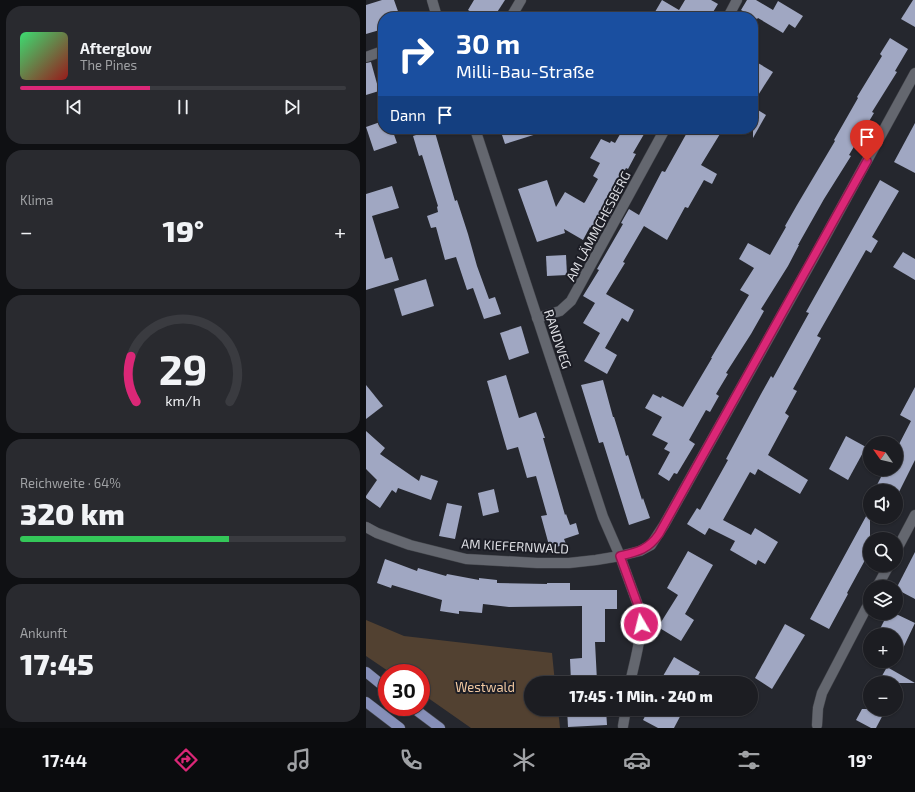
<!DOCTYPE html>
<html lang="de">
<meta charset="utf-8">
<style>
body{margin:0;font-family:"Exo 2",sans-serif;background:#292a2f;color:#f1f3f6;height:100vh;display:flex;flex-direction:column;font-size:15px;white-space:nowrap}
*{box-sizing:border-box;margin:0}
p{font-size:13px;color:#a0a2a5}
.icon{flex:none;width:22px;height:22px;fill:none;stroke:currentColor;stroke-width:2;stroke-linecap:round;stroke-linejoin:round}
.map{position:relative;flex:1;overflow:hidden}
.drawer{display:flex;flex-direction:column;gap:6px;padding:6px;background:#0f1013;width:366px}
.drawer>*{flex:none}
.top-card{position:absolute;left:12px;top:12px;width:380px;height:122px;border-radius:16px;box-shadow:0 1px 3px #0004,0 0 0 1px #3a3b40;background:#1a4fa0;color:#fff;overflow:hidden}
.needle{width:26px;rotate:304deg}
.controls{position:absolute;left:497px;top:436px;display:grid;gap:8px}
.controls a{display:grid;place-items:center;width:40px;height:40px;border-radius:50%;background:#1c1d22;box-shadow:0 1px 3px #0004,0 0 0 1px #3a3b40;font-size:20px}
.speed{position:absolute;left:12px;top:664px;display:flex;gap:8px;font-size:20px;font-weight:700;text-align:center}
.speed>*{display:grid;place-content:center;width:52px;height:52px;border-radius:50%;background:#1c1d22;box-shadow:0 1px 3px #0004,0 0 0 1px #3a3b40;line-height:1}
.speed .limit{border:6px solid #d22;background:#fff;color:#111}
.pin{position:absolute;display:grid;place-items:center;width:34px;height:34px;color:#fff;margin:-41px -17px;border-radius:50% 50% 50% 0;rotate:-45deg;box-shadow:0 0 4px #0007}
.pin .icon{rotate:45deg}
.me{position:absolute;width:44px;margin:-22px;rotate:352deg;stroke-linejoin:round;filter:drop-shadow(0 0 3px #0008)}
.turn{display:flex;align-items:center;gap:14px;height:84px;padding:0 12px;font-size:18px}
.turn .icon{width:52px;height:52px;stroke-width:2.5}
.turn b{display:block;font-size:28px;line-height:34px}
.then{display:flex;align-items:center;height:38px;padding:0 12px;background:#0003;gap:8px;font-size:15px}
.big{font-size:30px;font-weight:800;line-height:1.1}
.drawer .card{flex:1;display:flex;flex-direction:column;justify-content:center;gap:6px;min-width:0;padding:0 14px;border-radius:16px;background:#292a2f}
.drawer .dial{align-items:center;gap:0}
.dial svg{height:104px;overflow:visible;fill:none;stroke:#3a3b40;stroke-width:7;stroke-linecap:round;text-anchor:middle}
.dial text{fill:#f1f3f6;stroke:none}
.song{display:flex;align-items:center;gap:12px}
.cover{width:48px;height:48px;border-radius:6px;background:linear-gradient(135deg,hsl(140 70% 55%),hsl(0 70% 35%))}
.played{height:4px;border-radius:2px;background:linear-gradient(90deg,#db2777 40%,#3a3b40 40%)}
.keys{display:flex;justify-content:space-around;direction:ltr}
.heat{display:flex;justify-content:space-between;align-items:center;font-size:22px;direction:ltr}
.charge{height:6px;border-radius:3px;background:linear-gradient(90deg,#34c759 64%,#3a3b40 0)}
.trip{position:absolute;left:158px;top:676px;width:234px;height:40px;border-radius:20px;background:#1c1d22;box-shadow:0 1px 3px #0004,0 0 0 1px #3a3b40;font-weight:800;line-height:40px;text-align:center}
.dock{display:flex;height:64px;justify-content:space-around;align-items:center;background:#0b0c0e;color:#a0a2a5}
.dock .icon{width:28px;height:28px}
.dock .on{color:#db2777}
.dock b{font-size:18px;color:#f1f3f6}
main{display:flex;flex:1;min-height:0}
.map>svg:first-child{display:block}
</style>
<main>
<section class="drawer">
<div class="card">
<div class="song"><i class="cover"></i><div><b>Afterglow</b><p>The Pines</p></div></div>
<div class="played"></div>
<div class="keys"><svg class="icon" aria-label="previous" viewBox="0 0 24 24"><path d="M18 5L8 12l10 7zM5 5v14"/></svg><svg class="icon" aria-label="pause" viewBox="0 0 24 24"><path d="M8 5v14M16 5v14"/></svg><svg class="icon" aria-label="next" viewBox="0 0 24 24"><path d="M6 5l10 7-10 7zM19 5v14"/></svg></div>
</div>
<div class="card"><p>Klima</p>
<div class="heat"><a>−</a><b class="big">19°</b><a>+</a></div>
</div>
<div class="card dial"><svg viewBox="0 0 100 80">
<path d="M14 69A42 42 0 1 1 86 69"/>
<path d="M14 69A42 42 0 0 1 10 34" stroke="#db2777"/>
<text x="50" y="56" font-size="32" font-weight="700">29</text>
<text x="50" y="72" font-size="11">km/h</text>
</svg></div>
<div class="card"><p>Reichweite · 64%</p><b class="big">320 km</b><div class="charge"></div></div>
<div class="card"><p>Ankunft</p><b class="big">17:45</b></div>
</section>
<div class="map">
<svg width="549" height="728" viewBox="0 0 549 728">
<rect width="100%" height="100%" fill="#25272e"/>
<polygon fill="#524131" points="0,620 38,636 186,653 189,683 165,683 165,709 192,709 194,728 105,728 55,693 55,673 25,673 0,656"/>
<g fill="#a0a7c2">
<polygon points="16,0 28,0 34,17 17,17 17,29 0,34 0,5"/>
<polygon points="108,0 139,0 128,17 113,17 102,10"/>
<polygon points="296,0 313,10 319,0 345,0 352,4 344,17 286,17"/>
<polygon points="381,0 390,0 407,10 412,1 437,16 429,28 423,24 417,33 392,18 391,19 375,10"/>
<polygon points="547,0 549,0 549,27 535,19"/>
<polygon points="524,38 542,49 529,71 531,72 506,112 508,113 483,155 485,156 458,199 432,245 433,245 422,266 395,309 398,311 385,334 360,373 362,374 350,394 353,396 344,412 340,410 323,440 329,444 311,474 308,473 303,481 292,474 304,452 298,449 302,443 286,435 296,417 279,408 287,394 295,398 296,396 317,407 346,358 345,358 383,295 374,290 388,268 373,259 382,243 404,255 420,227 419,226 431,205 469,141 468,140 492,98 491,97 516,56 514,54"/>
<polygon points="387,60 407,72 387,103"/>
<polygon points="5,62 13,91 0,95 0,63"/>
<polygon points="387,107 400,115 387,138"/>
<polygon points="17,121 17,129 26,129 31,143 8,151 0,127"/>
<polygon points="549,123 549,173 528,162"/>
<polygon points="68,129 89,201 91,200 102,234 111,266 123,299 129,297 135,314 118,319 107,288 101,290 90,257 79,260 70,227 65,228 61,216 72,212 71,207 72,206 56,155 53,156 47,136"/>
<polygon points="134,129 177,129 177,132 139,144"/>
<polygon points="257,129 281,129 267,153 270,154 262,169 260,168 247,192 248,193 244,198 251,203 244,217 236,212 226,229 224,227 217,240 198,229 199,233 171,242 152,189 181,180 190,207 199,192 218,203 219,202 232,179 227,176 234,163 224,158 235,139 244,143 245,141 249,143"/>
<polygon points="323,129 357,129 335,165 351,174 346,184 338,180 322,208 319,207 301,240 278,226 257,262 259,263 240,294 268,310 262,322 256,318 239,348 251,355 241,374 218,361 234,333 217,323 229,303 217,296 233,270 231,269 257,224 255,223 263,209 273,215 296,171 299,172"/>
<polygon points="514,180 533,191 506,237 512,241 505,253 500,250 451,336 455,338 427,389 431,391 419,413 423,416 402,455 442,480 434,494 392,469 389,475 384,472 357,520 385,535 389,528 412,542 399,564 392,560 390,565 364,550 369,541 343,528 339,535 321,524 331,508 334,510 362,460 360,459 395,394 405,376 407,378 443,313 440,312"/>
<polygon points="26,186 33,208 6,216 19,259 26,257 33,280 0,290 0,194"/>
<polygon points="537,252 549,259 549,280 527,267"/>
<polygon points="200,255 201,275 181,276 180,256"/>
<polygon points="60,279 68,306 36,316 28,289"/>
<polygon points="155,326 163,353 143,360 134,333"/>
<polygon points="140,375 153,418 170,412 179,438 177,438 199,515 200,514 204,525 210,523 213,534 198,539 200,544 184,549 175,516 181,515 170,476 161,478 152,447 141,450 121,381"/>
<polygon points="237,380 247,417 248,417 260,456 262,455 276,500 277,498 284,518 263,525 237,442 233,443 215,385"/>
<polygon points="0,385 17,406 0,419"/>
<polygon points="549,387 549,460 530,498 530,491 508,491 519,469 530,469 530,450 545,421 534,415"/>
<polygon points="0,431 19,448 14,454 53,481 55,475 72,481 65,500 32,488 30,493 26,490 14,508 0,498 0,496 11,480 0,469"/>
<polygon points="480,436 500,447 482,480 463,469"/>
<polygon points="128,489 133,512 117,516 112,493"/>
<polygon points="81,503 96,506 89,539 73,536"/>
<polygon points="504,509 504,551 481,593 482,594 463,629 444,619"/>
<polygon points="322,551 347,565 319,614 328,620 315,641 292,627 312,595 301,588"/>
<polygon points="549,552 549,599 530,589"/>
<polygon points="19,559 51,571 52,568 80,576 81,574 113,580 113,578 131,580 131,583 181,584 181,583 204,583 204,590 251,590 251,609 239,609 239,642 229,642 231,681 205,682 204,659 216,658 216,606 143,607 117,604 116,613 93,611 93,614 74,611 76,600 26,585 25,588 11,583"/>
<polygon points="522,613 528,613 549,623 530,663 530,635 511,635"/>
<polygon points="419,624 439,635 406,689 389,678"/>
<polygon points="308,657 334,672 328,683 293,683"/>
<polygon points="521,667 549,683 512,683"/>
<polygon points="201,709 240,709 241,725 202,727"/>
<polygon points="283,709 318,709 308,728 292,728 277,720"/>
<polygon points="496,709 520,709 510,728 505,728 490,720"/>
</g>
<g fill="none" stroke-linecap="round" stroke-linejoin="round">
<g stroke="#44464c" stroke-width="11">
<g id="minor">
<polyline points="66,0 71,17"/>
<polyline points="145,17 155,0"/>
<polyline points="362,17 371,0"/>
<polyline points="0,57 17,51"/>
<path d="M109,129L237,517L254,556L273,608C278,633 269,659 264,683"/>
<polyline points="171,318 194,311 205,301 299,129"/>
<polyline points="0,527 11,533 44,545 100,559 171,563 203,563 230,560 254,556 274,551 285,545 298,525 452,250 549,73"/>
<polyline points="530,551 549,515"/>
<polyline points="511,587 523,565"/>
<polyline points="451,725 452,708 456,693 504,601"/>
<polyline points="257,726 260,709"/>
</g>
</g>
<g stroke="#44464c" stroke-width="11">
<g id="major">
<polyline points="0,672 21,689"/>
<polyline points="0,702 34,728"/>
<polyline points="46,707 74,728"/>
</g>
</g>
<use href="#minor" stroke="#64676f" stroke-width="10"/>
<use href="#major" stroke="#868fb8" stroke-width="10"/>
</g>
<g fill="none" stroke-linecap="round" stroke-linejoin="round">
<g stroke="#8e194d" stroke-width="10">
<path id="route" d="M275,624L273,608L254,556C271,552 282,550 293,534L501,161"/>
</g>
<use href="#route" stroke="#db2777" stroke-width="7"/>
</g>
<g text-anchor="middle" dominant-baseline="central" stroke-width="4" stroke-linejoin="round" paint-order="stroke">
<g font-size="13" fill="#dddee3" stroke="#1c1d25">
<text transform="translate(232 226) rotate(-62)">AM LÄMMCHESBERG</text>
<text transform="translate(192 339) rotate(72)">RANDWEG</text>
<text transform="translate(149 546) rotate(3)">AM KIEFERNWALD</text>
</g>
<g font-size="13" fill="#f2c9a1" stroke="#1c1d25">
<text x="119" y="687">Westwald</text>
</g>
</g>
</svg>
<div class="controls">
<a><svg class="needle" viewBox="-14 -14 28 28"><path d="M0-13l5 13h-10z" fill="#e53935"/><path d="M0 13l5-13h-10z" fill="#a0a2a5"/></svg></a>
<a><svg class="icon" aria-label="sound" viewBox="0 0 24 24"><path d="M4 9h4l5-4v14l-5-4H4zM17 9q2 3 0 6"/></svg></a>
<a><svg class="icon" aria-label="search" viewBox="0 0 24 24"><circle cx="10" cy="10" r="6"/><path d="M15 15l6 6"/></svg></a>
<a><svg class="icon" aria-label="layers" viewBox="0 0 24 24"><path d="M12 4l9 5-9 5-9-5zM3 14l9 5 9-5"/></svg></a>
<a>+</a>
<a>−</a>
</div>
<div class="speed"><div class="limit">30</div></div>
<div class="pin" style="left:501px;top:161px;background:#d93025"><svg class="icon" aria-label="arrive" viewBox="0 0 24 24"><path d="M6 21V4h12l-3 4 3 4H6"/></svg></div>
<svg class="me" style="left:275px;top:624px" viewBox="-20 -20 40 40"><circle r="17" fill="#db2777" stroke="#fff" stroke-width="3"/><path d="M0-11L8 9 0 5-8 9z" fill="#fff"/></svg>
<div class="trip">17:45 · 1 Min. · 240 m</div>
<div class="top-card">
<div class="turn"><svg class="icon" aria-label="right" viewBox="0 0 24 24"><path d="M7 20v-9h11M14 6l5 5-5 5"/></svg><div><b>30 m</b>Milli-Bau-Straße</div></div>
<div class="then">Dann<svg class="icon" aria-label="arrive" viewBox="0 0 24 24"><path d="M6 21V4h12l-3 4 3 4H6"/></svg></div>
</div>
</div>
</main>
<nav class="dock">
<b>17:44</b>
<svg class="icon on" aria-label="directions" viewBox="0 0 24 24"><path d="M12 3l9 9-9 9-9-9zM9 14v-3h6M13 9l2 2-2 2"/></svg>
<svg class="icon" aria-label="music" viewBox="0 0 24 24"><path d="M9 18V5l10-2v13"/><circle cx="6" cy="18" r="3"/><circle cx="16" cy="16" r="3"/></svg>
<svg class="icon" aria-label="phone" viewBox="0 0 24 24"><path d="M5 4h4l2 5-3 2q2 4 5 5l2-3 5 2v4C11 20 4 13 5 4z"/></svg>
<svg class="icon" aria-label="climate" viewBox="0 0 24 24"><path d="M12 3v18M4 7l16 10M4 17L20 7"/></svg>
<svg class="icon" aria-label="car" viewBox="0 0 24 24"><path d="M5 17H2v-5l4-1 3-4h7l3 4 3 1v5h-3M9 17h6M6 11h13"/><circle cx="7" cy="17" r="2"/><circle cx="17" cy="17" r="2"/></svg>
<svg class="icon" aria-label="filters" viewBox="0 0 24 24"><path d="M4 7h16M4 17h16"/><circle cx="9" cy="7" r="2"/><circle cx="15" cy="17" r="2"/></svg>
<b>19°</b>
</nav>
